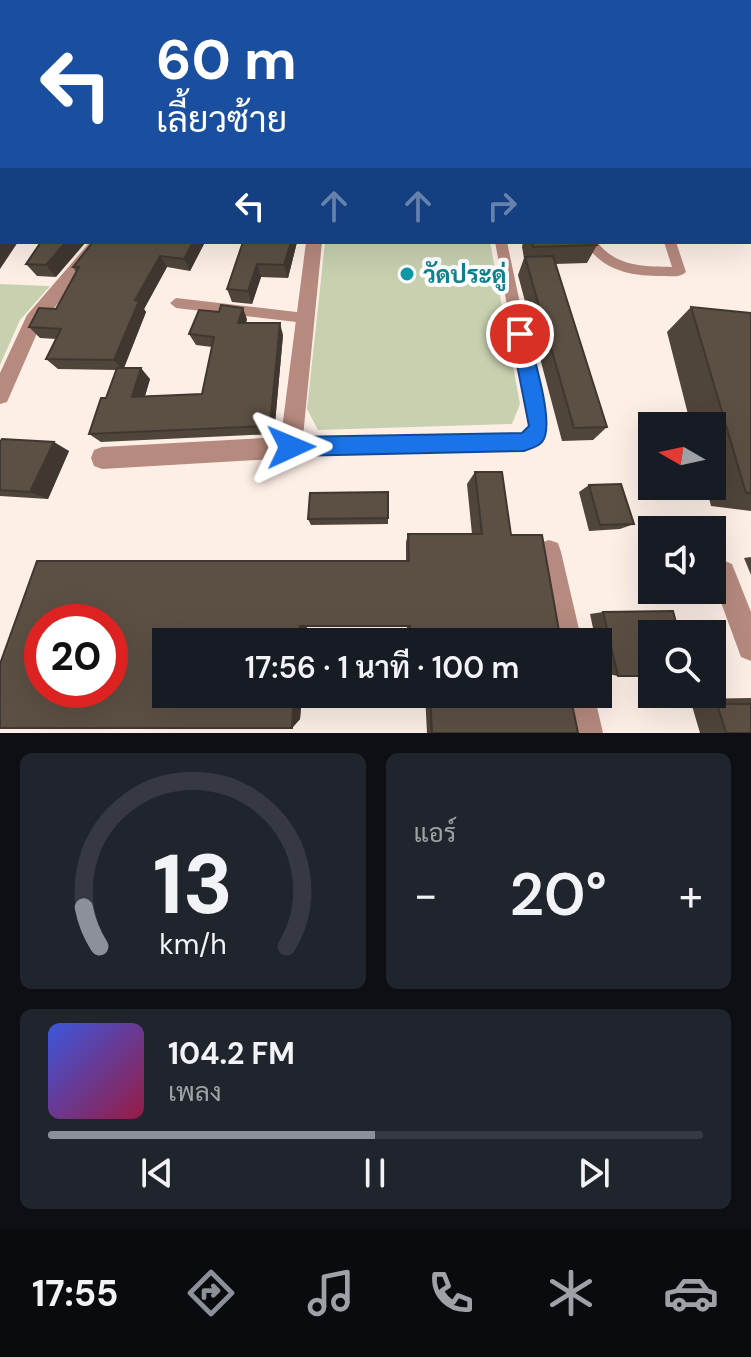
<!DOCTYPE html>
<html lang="th">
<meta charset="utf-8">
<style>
body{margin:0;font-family:"DM Sans",Sarabun,sans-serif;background:#20242c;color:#f1f3f6;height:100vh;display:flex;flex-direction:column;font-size:30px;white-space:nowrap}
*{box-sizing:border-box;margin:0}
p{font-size:26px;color:#9ea1a6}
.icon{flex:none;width:44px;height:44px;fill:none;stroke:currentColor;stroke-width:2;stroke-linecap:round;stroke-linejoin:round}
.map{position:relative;height:733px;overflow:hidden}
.drawer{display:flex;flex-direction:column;gap:20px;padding:20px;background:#0d0f14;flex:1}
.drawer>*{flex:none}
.guide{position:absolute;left:0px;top:0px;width:752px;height:244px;box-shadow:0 8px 32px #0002;background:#1a4fa0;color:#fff;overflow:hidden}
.needle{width:52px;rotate:279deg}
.controls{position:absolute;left:638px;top:412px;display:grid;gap:16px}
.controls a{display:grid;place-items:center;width:88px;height:88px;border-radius:0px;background:#171b24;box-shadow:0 8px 32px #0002;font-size:40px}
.speed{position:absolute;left:24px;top:604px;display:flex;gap:16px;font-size:40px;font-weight:700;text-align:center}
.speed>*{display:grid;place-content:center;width:104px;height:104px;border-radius:50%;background:#171b24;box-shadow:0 8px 32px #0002;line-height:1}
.speed .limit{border:12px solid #d22;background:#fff;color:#111}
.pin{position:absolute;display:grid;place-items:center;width:68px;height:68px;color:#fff;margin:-34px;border:4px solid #fff;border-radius:50%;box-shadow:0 2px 8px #0007}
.me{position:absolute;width:88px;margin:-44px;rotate:89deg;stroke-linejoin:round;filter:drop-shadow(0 0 6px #0008)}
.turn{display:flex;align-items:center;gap:28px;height:168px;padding:0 24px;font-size:36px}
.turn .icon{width:104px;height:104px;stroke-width:2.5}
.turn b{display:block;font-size:56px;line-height:68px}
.lanes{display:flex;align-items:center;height:76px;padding:0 24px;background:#0003;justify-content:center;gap:40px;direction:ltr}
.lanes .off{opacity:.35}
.big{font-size:60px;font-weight:600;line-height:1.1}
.drawer .widget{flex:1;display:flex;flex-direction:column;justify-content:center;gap:12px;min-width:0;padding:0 28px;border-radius:12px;background:#20242c}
.drawer .dial{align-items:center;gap:0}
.dial svg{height:208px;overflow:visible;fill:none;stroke:#363941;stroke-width:7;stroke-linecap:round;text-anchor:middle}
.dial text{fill:#f1f3f6;stroke:none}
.song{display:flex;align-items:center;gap:24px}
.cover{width:96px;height:96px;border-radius:12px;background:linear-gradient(135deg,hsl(230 70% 55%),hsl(340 70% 35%))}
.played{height:8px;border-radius:4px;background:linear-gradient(90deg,#8c9099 50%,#363941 50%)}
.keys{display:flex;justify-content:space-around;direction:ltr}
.heat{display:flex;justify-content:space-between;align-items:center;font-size:44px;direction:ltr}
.drawer .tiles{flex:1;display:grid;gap:20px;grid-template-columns:1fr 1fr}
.widget:last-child{grid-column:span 2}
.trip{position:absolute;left:152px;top:628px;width:460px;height:80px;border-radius:0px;background:#171b24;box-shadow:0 8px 32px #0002;font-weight:600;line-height:80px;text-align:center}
.dock{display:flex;height:128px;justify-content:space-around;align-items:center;background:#090b0e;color:#9ea1a6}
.dock .icon{width:56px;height:56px}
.dock .selected{color:#8c9099}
.dock b{font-size:36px;color:#f1f3f6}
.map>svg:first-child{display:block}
</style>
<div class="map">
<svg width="751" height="733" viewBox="0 0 751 733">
<rect width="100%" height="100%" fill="#fdefe6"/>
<g fill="#c7d1b0">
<polygon points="325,242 490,242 520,404 512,424 318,430 307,409"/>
<polygon points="0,284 50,286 20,320 0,365"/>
</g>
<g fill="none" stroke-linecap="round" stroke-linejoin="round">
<g fill="#b68a7e" fill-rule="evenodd">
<polygon points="750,118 751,118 750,125"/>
<polygon points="495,242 507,242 546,426 540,440 524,449 291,454 286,452 283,447 286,442 291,440 522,435 529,430 530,426"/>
<path d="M584,242H597C617,267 642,266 672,267L664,242H676L686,272C679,278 672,276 662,276C630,276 603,271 584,242Z"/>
<polygon points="176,298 305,313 312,318 305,323 176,308 170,303"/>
</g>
<g fill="#b68a7e" fill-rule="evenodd">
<polygon points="323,0 333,0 334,2 324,2"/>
<polygon points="644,0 655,0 656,2 645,2"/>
<polygon points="750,224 751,225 751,238 750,237"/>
<polygon points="90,242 108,242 41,324 7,402 0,404 0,373 27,315"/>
<polygon points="306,242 322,242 302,447 299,454 291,458 102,469 94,466 91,458 94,450 102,447 281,437"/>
<polygon points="549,540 558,543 561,552 582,642 554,642 537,552 540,543"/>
<polygon points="723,560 732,564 751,612 751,661 741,657 712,578 714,564"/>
<polygon points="566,694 594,694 603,733 573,733"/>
</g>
</g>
<g fill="#4f453a" fill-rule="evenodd">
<rect x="0" y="13" width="2" height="122"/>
<polygon points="750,36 751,36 751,104 750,103"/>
<polygon points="41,242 56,277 37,276 26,264"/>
<polygon points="93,242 205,242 190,271 167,267 144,309 146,312 124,368 150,379 145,396 202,394 212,347 196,345 189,334 247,319 246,323 283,335 274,434 101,442 89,434 106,398 116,370 58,369 46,359 56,339 40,338 29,327 56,309 76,272 73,267"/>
<polygon points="243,242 297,242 288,278 261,277 252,304 232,302 227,289"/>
<polygon points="523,242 596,242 597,245 587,263 555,264 607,427 593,440 562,441 518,275 524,258 522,247"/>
<polygon points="691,307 751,313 751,511 711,506 706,486 712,486 712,426 691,426 667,332"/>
<polygon points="0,442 69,451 48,499 0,496"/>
<path d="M475,472H502L511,535H542L561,642H407V627H307L305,642H166V694H302L300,719L292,728H0V664L37,561H406V542L408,534H472L467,484ZM42,622H110V690H42Z"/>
<polygon points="589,485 634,524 620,529 589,531 579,492"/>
<polygon points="388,518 388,524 311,525 308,519"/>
<polygon points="751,557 751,575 744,558"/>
<polygon points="603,612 618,676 603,673 598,650 598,642 596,642 590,614"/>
<polygon points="425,694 570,694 578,733 427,733"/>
<polygon points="751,698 751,733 700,733 690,699"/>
</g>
<g fill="#403830">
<polygon points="2,237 2,242 18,242 0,269 0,240"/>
<polygon points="66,242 86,242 56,277 46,265"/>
<polygon points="193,242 205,242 190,271 184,259"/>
<polygon points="291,242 297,242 288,278 284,265"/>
<polygon points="160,256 167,267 144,309 146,312 123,370 114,360 135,300"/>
<polygon points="257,264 261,277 252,304 248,291"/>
<polygon points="243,308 247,319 243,334 238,323"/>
<polygon points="280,323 283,335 274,434 270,426"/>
<polygon points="141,368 150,379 142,406 132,397"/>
<polygon points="54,442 69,451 48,499 30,492"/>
<polygon points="300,626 307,627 305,642 298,642"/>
<polygon points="294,694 302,694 300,719 292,728"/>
</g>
<g fill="#5c5044" stroke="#403830" stroke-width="2" fill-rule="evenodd">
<polygon points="43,0 312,0 322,1 321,2 41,2"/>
<polygon points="502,0 647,0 648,2 502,2"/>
<rect x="0" y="13" width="2" height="110"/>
<rect x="750" y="36" width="1" height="46"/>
<polygon points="2,161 2,188 0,188 0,163"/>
<polygon points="2,189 2,237 0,240 0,191"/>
<polygon points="41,242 66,242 46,265 26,264"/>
<polygon points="93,242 193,242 184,259 160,256 135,300 139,301 114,360 46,359 61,329 29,327 39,308 56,309 79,267 73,267"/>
<polygon points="243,242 291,242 284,265 257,264 248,291 227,289"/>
<polygon points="532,242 596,242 597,245 533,247"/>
<polygon points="553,256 607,427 574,428 525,257"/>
<polygon points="221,305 243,308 238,323 280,323 270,426 89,434 101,398 106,398 117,368 141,368 132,397 202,394 214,337 189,334 199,310 219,312"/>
<polygon points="691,307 751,313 751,493 746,493"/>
<polygon points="2,439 54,442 30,492 0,490 0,442"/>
<path d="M475,472H502L511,535H542L561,642H410V626H300L298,642H166V694H294L292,728H0V664L37,561H409L408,534H482ZM42,622H110V690H42Z"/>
<polygon points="621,484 634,524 600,525 589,485"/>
<polygon points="388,492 388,518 308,519 310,493"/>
<polygon points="673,611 679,634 652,634 652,676 618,676 603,612"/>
<polygon points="430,694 570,694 578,733 432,733"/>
<polygon points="717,704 751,704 751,733 726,733"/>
</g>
<path fill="#1a73e8" stroke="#114b97" stroke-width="2" d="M520,327L528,334C533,356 556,426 542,442C538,447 529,449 524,451L291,456L284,454L281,447L284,440L291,437L522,433L529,426L511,334Z"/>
<circle fill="#0f9aa8" stroke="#fff" stroke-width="3" cx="407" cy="274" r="8"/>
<g text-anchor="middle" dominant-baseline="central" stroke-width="8" stroke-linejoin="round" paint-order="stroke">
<g font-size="24" font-weight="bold" fill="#0d838f" stroke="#fff" text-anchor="start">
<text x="423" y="274">วัดประดู่</text>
</g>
</g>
</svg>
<div class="controls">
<a><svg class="needle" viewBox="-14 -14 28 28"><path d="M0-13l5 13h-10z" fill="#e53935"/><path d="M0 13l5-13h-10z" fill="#9ea1a6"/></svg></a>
<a><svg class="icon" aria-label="sound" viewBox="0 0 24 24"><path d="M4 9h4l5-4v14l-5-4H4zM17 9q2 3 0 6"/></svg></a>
<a><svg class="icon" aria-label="search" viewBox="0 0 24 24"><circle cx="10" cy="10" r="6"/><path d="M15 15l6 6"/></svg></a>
</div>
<div class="speed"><div class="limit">20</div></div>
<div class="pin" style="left:520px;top:334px;background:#d93025"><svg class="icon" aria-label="arrive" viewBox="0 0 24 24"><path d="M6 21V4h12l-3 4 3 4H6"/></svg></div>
<svg class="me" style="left:291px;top:447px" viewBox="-20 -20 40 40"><path d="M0-17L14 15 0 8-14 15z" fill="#1a73e8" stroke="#fff" stroke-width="4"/></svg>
<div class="trip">17:56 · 1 นาที · 100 m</div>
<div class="guide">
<div class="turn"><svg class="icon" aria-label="left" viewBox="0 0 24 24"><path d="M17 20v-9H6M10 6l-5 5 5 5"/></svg><div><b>60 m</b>เลี้ยวซ้าย</div></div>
<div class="lanes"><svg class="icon" aria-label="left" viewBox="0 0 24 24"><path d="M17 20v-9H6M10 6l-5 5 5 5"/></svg><svg class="icon off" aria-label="ahead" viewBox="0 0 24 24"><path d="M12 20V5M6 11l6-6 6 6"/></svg><svg class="icon off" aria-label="ahead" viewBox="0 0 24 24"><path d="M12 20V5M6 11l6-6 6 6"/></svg><svg class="icon off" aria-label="right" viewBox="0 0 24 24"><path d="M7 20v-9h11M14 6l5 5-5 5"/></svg></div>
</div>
</div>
<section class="drawer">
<div class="tiles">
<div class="widget dial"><svg viewBox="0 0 100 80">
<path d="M14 69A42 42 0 1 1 86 69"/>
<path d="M14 69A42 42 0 0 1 8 54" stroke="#8c9099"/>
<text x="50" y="56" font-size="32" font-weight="700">13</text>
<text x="50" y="72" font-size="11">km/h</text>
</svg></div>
<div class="widget"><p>แอร์</p>
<div class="heat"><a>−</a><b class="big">20°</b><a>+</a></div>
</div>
<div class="widget">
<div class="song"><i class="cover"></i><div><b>104.2 FM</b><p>เพลง</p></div></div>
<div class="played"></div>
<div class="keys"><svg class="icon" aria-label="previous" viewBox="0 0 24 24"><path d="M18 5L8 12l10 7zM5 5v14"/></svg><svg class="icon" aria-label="pause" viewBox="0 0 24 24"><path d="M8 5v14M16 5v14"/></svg><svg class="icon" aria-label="next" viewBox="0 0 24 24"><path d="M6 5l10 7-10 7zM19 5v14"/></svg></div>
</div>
</div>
</section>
<nav class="dock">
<b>17:55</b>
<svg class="icon selected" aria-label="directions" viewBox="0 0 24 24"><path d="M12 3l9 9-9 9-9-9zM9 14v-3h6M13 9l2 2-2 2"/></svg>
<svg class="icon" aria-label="music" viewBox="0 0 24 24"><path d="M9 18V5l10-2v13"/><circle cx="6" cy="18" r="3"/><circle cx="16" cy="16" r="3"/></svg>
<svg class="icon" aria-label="phone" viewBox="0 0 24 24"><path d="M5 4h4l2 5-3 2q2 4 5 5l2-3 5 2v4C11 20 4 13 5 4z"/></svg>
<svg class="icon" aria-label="climate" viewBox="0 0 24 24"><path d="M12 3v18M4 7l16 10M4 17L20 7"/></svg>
<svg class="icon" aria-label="car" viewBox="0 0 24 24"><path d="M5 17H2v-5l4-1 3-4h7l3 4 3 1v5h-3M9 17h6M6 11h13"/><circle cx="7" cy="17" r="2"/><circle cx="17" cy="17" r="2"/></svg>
</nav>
